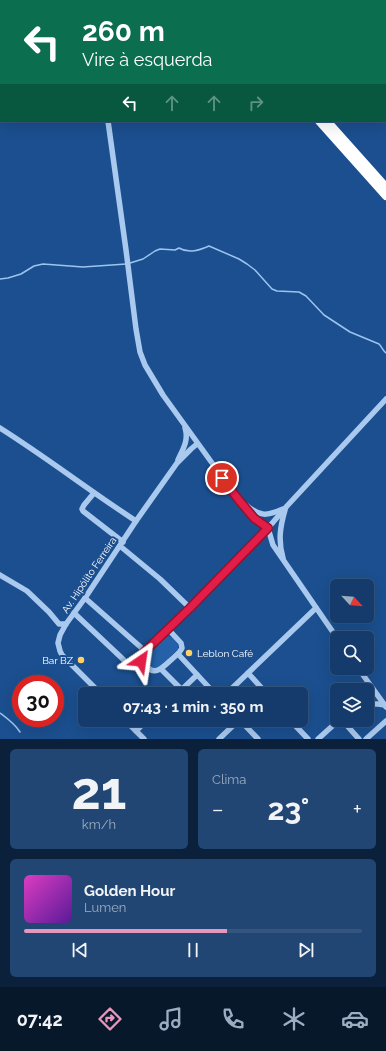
<!DOCTYPE html>
<html lang="pt">
<meta charset="utf-8">
<style>
body{margin:0;font-family:Raleway,sans-serif;background:#214673;color:#f1f3f6;height:100vh;display:flex;flex-direction:column;font-size:15px;white-space:nowrap}
*{box-sizing:border-box;margin:0}
p{font-size:13px;color:#9dadc1}
.icon{flex:none;width:22px;height:22px;fill:none;stroke:currentColor;stroke-width:2;stroke-linecap:round;stroke-linejoin:round}
.map{position:relative;height:739px;overflow:hidden}
.panel{display:flex;flex-direction:column;gap:10px;padding:10px;background:#0b203b;flex:1}
.panel>*{flex:none}
.hud{position:absolute;left:0px;top:0px;width:386px;height:122px;box-shadow:0 4px 16px #0002,0 0 0 1px #33557e;background:#0b6e4f;color:#fff;overflow:hidden}
.needle{width:26px;rotate:116deg}
.controls{position:absolute;left:330px;top:579px;display:grid;gap:8px}
.controls a{display:grid;place-items:center;width:44px;height:44px;border-radius:6px;background:#143b6b;box-shadow:0 4px 16px #0002,0 0 0 1px #33557e;font-size:20px}
.speed{position:absolute;left:12px;top:675px;display:flex;gap:8px;font-size:20px;font-weight:700;text-align:center}
.speed>*{display:grid;place-content:center;width:52px;height:52px;border-radius:50%;background:#143b6b;box-shadow:0 4px 16px #0002,0 0 0 1px #33557e;line-height:1}
.speed .limit{border:6px solid #d22;background:#fff;color:#111}
.pin{position:absolute;display:grid;place-items:center;width:34px;height:34px;color:#fff;margin:-17px;border:2px solid #fff;border-radius:50%;box-shadow:0 1px 4px #0007}
.me{position:absolute;width:44px;margin:-22px;rotate:32deg;stroke-linejoin:round;filter:drop-shadow(0 0 3px #0008)}
.turn{display:flex;align-items:center;gap:14px;height:84px;padding:0 16px;font-size:18px}
.turn .icon{width:52px;height:52px;stroke-width:2.5}
.turn b{display:block;font-size:28px;line-height:34px}
.lanes{display:flex;align-items:center;height:38px;padding:0 16px;background:#0003;justify-content:center;gap:20px;direction:ltr}
.lanes .off{opacity:.35}
.big{font-size:30px;font-weight:700;line-height:1.1}
.panel .card{flex:1;display:flex;flex-direction:column;justify-content:center;gap:6px;min-width:0;padding:0 14px;border-radius:6px;background:#214673}
.panel .dial{align-items:center;gap:0}
.dial b{font-size:52px;line-height:1}
.song{display:flex;align-items:center;gap:12px}
.cover{width:48px;height:48px;border-radius:6px;background:linear-gradient(135deg,hsl(310 70% 55%),hsl(270 70% 35%))}
.played{height:4px;border-radius:2px;background:linear-gradient(90deg,#e797bd 60%,#33557e 60%)}
.keys{display:flex;justify-content:space-around;direction:ltr}
.heat{display:flex;justify-content:space-between;align-items:center;font-size:22px;direction:ltr}
.panel .tiles{flex:1;display:grid;gap:10px;grid-template-columns:1fr 1fr}
.card:last-child{grid-column:span 2}
.trip{position:absolute;left:78px;top:687px;width:230px;height:40px;border-radius:6px;background:#143b6b;box-shadow:0 4px 16px #0002,0 0 0 1px #33557e;font-weight:700;line-height:40px;text-align:center}
.dock{display:flex;height:64px;justify-content:space-around;align-items:center;background:#08182b;color:#9dadc1}
.dock .icon{width:28px;height:28px}
.dock .on{color:#e797bd}
.dock b{font-size:18px;color:#f1f3f6}
.map>svg:first-child{display:block}
</style>
<div class="map">
<svg width="386" height="739" viewBox="0 0 386 739">
<rect width="100%" height="100%" fill="#1b4f8f"/>
<path fill="#2461a8" d="M168,636C173,637 179,643 178,649L158,668C152,670 148,665 145,661L144,657L145,655Z"/>
<g fill="none" stroke-linecap="round" stroke-linejoin="round">
<g stroke="#9cc4f0" stroke-width="1.5">
<path d="M130,263L143,259L155,251L160,249L175,250L179,248C189,254 200,250 209,246L239,259L247,264L255,270L272,289L277,291L299,292L306,296L324,315L350,332L379,344C382,347 383,351 386,353"/>
<polyline points="0,279 8,278 21,274 34,266 43,264 83,267 126,264"/>
<path d="M0,713C8,719 15,724 20,732"/>
</g>
<g stroke="#a9c9ee" stroke-width="5.5">
<polyline points="109,1 110,0"/>
<polyline points="119,1 121,0"/>
<polyline points="167,1 167,0"/>
<polyline points="0,95 1,94"/>
<polyline points="0,103 1,103"/>
<polyline points="108,121 126,250 136,329 140,352 145,365 163,395 238,499 253,518 268,528 273,545 337,638"/>
<path d="M0,428C46,457 90,491 136,521"/>
<path d="M178,460C183,449 189,440 185,428"/>
<polyline points="94,493 84,505 82,509 83,511 123,542"/>
<path d="M246,505C260,517 267,516 283,509"/>
<path d="M283,558C278,541 280,527 285,510"/>
<polyline points="0,575 27,591 49,612 59,624 66,624"/>
<polyline points="85,598 145,651 190,608 160,579 120,546"/>
<polyline points="190,608 268,528 287,506 386,399"/>
<polyline points="74,613 126,662 131,663 141,657"/>
<path d="M145,651L141,657C141,660 142,662 145,665C155,677 162,668 171,660C175,656 180,653 182,648L181,643L168,629"/>
<polyline points="178,654 215,694"/>
<polyline points="358,668 386,707"/>
<polyline points="161,669 182,690"/>
<polyline points="248,673 316,608"/>
<polyline points="101,694 62,655 60,651 58,643 60,635 66,624 85,598 136,521 177,463 191,449 197,444"/>
<polyline points="177,694 197,675"/>
<polyline points="226,694 248,673 267,694"/>
<polyline points="367,704 378,704 385,705"/>
<polyline points="125,720 144,739"/>
<polyline points="240,720 258,739"/>
<polyline points="290,720 308,739"/>
<polyline points="342,720 359,739"/>
<polyline points="136,731 147,720"/>
<polyline points="219,739 239,720"/>
<polyline points="318,739 339,720"/>
<polyline points="366,739 386,721"/>
</g>
<g stroke="#fff" stroke-width="8">
<polyline points="210,0 211,1"/>
<polyline points="218,0 219,1"/>
<polyline points="319,121 386,196"/>
<polyline points="327,121 386,187"/>
</g>
</g>
<g fill="none" stroke-linecap="round" stroke-linejoin="round">
<g stroke="#92132f" stroke-width="10">
<polyline id="route" points="141,661 141,656 143,653 190,608 268,528 254,518 238,499 222,478"/>
</g>
<use href="#route" stroke="#e11d48" stroke-width="7"/>
</g>
<g fill="#ffd166" stroke="#1b4f8f" stroke-width="1.5">
<circle cx="189" cy="653" r="4"/>
<circle cx="81" cy="660" r="4"/>
</g>
<g text-anchor="middle" dominant-baseline="central" stroke-width="4" stroke-linejoin="round" paint-order="stroke">
<g font-size="10" fill="#fff" stroke="#1b4f8f">
<text transform="translate(89 575) rotate(-56)">Av. Hipólito Ferreira</text>
</g>
<g font-size="10" fill="#fff" stroke="#1b4f8f" text-anchor="start">
<text x="197" y="653">Leblon Café</text>
<text x="73" y="660" text-anchor="end">Bar BZ</text>
</g>
</g>
</svg>
<div class="controls">
<a><svg class="needle" viewBox="-14 -14 28 28"><path d="M0-13l5 13h-10z" fill="#e53935"/><path d="M0 13l5-13h-10z" fill="#9dadc1"/></svg></a>
<a><svg class="icon" aria-label="search" viewBox="0 0 24 24"><circle cx="10" cy="10" r="6"/><path d="M15 15l6 6"/></svg></a>
<a><svg class="icon" aria-label="layers" viewBox="0 0 24 24"><path d="M12 4l9 5-9 5-9-5zM3 14l9 5 9-5"/></svg></a>
</div>
<div class="speed"><div class="limit">30</div></div>
<div class="pin" style="left:222px;top:478px;background:#d93025"><svg class="icon" aria-label="arrive" viewBox="0 0 24 24"><path d="M6 21V4h12l-3 4 3 4H6"/></svg></div>
<svg class="me" style="left:141px;top:661px" viewBox="-20 -20 40 40"><path d="M0-17L14 15 0 8-14 15z" fill="#e11d48" stroke="#fff" stroke-width="4"/></svg>
<div class="trip">07:43 · 1 min · 350 m</div>
<div class="hud">
<div class="turn"><svg class="icon" aria-label="left" viewBox="0 0 24 24"><path d="M17 20v-9H6M10 6l-5 5 5 5"/></svg><div><b>260 m</b>Vire à esquerda</div></div>
<div class="lanes"><svg class="icon" aria-label="left" viewBox="0 0 24 24"><path d="M17 20v-9H6M10 6l-5 5 5 5"/></svg><svg class="icon off" aria-label="ahead" viewBox="0 0 24 24"><path d="M12 20V5M6 11l6-6 6 6"/></svg><svg class="icon off" aria-label="ahead" viewBox="0 0 24 24"><path d="M12 20V5M6 11l6-6 6 6"/></svg><svg class="icon off" aria-label="right" viewBox="0 0 24 24"><path d="M7 20v-9h11M14 6l5 5-5 5"/></svg></div>
</div>
</div>
<section class="panel">
<div class="tiles">
<div class="card dial"><b>21</b><p>km/h</p></div>
<div class="card"><p>Clima</p>
<div class="heat"><a>−</a><b class="big">23°</b><a>+</a></div>
</div>
<div class="card">
<div class="song"><i class="cover"></i><div><b>Golden Hour</b><p>Lumen</p></div></div>
<div class="played"></div>
<div class="keys"><svg class="icon" aria-label="previous" viewBox="0 0 24 24"><path d="M18 5L8 12l10 7zM5 5v14"/></svg><svg class="icon" aria-label="pause" viewBox="0 0 24 24"><path d="M8 5v14M16 5v14"/></svg><svg class="icon" aria-label="next" viewBox="0 0 24 24"><path d="M6 5l10 7-10 7zM19 5v14"/></svg></div>
</div>
</div>
</section>
<nav class="dock">
<b>07:42</b>
<svg class="icon on" aria-label="directions" viewBox="0 0 24 24"><path d="M12 3l9 9-9 9-9-9zM9 14v-3h6M13 9l2 2-2 2"/></svg>
<svg class="icon" aria-label="music" viewBox="0 0 24 24"><path d="M9 18V5l10-2v13"/><circle cx="6" cy="18" r="3"/><circle cx="16" cy="16" r="3"/></svg>
<svg class="icon" aria-label="phone" viewBox="0 0 24 24"><path d="M5 4h4l2 5-3 2q2 4 5 5l2-3 5 2v4C11 20 4 13 5 4z"/></svg>
<svg class="icon" aria-label="climate" viewBox="0 0 24 24"><path d="M12 3v18M4 7l16 10M4 17L20 7"/></svg>
<svg class="icon" aria-label="car" viewBox="0 0 24 24"><path d="M5 17H2v-5l4-1 3-4h7l3 4 3 1v5h-3M9 17h6M6 11h13"/><circle cx="7" cy="17" r="2"/><circle cx="17" cy="17" r="2"/></svg>
</nav>
